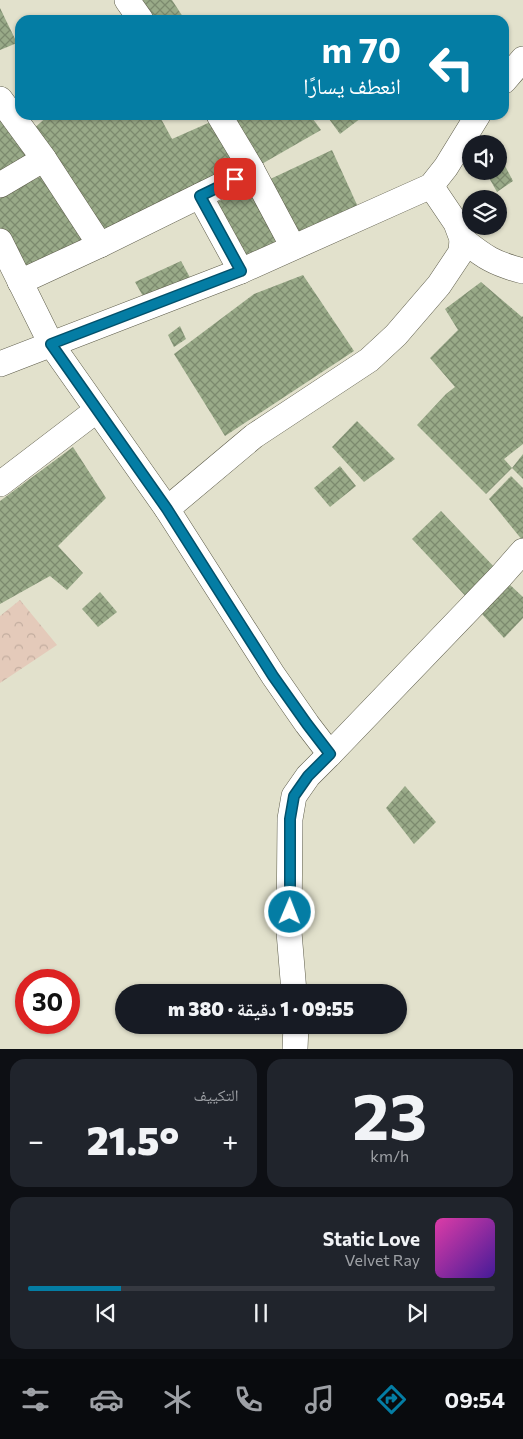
<!DOCTYPE html>
<html lang="ar">
<meta charset="utf-8">
<style>
body{margin:0;font-family:Commissioner,"Noto Naskh Arabic",sans-serif;background:#20242c;color:#f1f3f6;direction:rtl;height:100vh;display:flex;flex-direction:column;font-size:19px;white-space:nowrap}
*{box-sizing:border-box;margin:0}
p{font-size:16px;color:#9ea1a6}
.icon{flex:none;width:28px;height:28px;fill:none;stroke:currentColor;stroke-width:2;stroke-linecap:round;stroke-linejoin:round}
.map{position:relative;height:1049px;overflow:hidden;direction:ltr}
.drawer{display:flex;flex-direction:column;gap:10px;padding:10px;background:#0d0f14;flex:1}
.drawer>*{flex:none}
.top-card{position:absolute;left:15px;top:15px;width:494px;height:105px;border-radius:15px;box-shadow:0 1px 4px #0004;direction:rtl;background:#047da4;color:#fff;overflow:hidden}
.buttons{position:absolute;left:462px;top:135px;display:grid;gap:10px}
.buttons a{display:grid;place-items:center;width:45px;height:45px;border-radius:50%;background:#171b24;box-shadow:0 1px 4px #0004;font-size:25px}
.speed{position:absolute;left:15px;top:969px;display:flex;gap:10px;font-size:25px;font-weight:700;text-align:center}
.speed>*{display:grid;place-content:center;width:65px;height:65px;border-radius:50%;background:#171b24;box-shadow:0 1px 4px #0004;line-height:1}
.speed .limit{border:8px solid #d22;background:#fff;color:#111}
.pin{position:absolute;display:grid;place-items:center;width:42px;height:42px;color:#fff;margin:-21px;border-radius:10px;box-shadow:0 2px 8px #0006}
.me{position:absolute;width:55px;margin:-28px;rotate:1deg;stroke-linejoin:round;filter:drop-shadow(0 0 4px #0008)}
.turn{display:flex;align-items:center;gap:18px;height:105px;padding:0 25px;font-size:22px}
.turn .icon{width:65px;height:65px;stroke-width:2.5}
.turn b{display:block;font-size:35px;line-height:42px}
.big{font-size:38px;font-weight:800;line-height:1.1}
.drawer .card{flex:1;display:flex;flex-direction:column;justify-content:center;gap:8px;min-width:0;padding:0 18px;border-radius:15px;background:#20242c}
.drawer .dial{align-items:center;gap:0}
.dial b{font-size:65px;line-height:1}
.song{display:flex;align-items:center;gap:15px}
.cover{width:60px;height:60px;border-radius:8px;background:linear-gradient(135deg,hsl(320 70% 55%),hsl(260 70% 35%))}
.played{height:5px;border-radius:2px;background:linear-gradient(90deg,#047da4 20%,#363941 20%)}
.keys{display:flex;justify-content:space-around;direction:ltr}
.heat{display:flex;justify-content:space-between;align-items:center;font-size:28px;direction:ltr}
.drawer .tiles{flex:1;display:grid;gap:10px;grid-template-columns:1fr 1fr}
.card:last-child{grid-column:span 2}
.trip{position:absolute;left:115px;top:984px;width:292px;height:50px;border-radius:25px;background:#171b24;box-shadow:0 1px 4px #0004;font-weight:800;line-height:50px;text-align:center;direction:rtl}
.menu{display:flex;height:80px;justify-content:space-around;align-items:center;background:#090b0e;color:#9ea1a6}
.menu .icon{width:35px;height:35px}
.menu .selected{color:#047da4}
.menu b{font-size:22px;color:#f1f3f6}
.map>svg:first-child{display:block}
</style>
<div class="map">
<svg width="523" height="1049" viewBox="0 0 523 1049">
<defs>
<pattern id="forest-crowns" width="20" height="18" patternUnits="userSpaceOnUse" patternTransform="scale(1.25)"><rect width="20" height="18" fill="#e4caba"/><path d="M2 6a3 3 0 1 1 6 0M12 15a3 3 0 1 1 6 0" fill="none" stroke="#c3ad9f"/></pattern>
<pattern id="building-cross-hatch" width="8" height="8" patternUnits="userSpaceOnUse" patternTransform="scale(1.25)"><rect width="8" height="8" fill="#9a8"/><path d="M0 0l8 8M0 8l8-8" fill="none" stroke="#7c8a6e"/></pattern>
</defs>
<rect width="100%" height="100%" fill="#e2e1cc"/>
<polygon fill="url(#forest-crowns)" points="20,600 57,645 0,683 0,616"/>
<g fill="url(#building-cross-hatch)">
<polygon points="135,0 172,0 185,20 152,20"/>
<polygon points="0,8 17,43 0,50"/>
<polygon points="0,112 32,157 0,173"/>
<polygon points="49,115 159,115 172,139 215,120 243,167 104,232 32,130"/>
<polygon points="233,115 310,115 321,130 260,165"/>
<polygon points="326,115 365,115 340,134"/>
<polygon points="332,150 358,207 293,235 264,182"/>
<polygon points="504,164 513,181 497,192 488,176 494,171 499,171 499,168"/>
<polygon points="48,173 89,245 23,273 0,234 0,196"/>
<polygon points="251,186 280,243 242,259 213,204"/>
<polygon points="181,261 193,283 148,305 135,282"/>
<polygon points="303,275 354,351 225,436 174,354 254,294"/>
<polygon points="481,282 522,317 523,316 523,444 504,459 512,468 523,454 523,479 512,468 486,494 417,425 446,394 455,387 430,358 458,330 445,309"/>
<polygon points="180,326 186,339 174,347 168,335"/>
<polygon points="357,421 395,459 364,482 332,447"/>
<polygon points="73,447 106,498 58,546 83,573 67,590 50,576 0,604 0,501"/>
<polygon points="340,466 356,486 330,507 314,488"/>
<polygon points="511,476 523,488 523,541 489,499"/>
<polygon points="441,511 498,571 472,603 412,539"/>
<polygon points="509,584 523,597 523,618 504,638 482,614"/>
<polygon points="100,592 117,612 98,627 82,609"/>
<polygon points="405,786 436,822 414,844 386,808"/>
</g>
<g fill="none" stroke-linecap="round" stroke-linejoin="round">
<g stroke="#5c5b49" stroke-width="26">
<g id="minor">
<polyline points="127,0 141,20"/>
<polyline points="504,81 523,59"/>
<polyline points="0,99 44,159 100,245"/>
<polyline points="219,115 252,170 293,247"/>
<polyline points="0,185 44,159"/>
<polyline points="200,196 241,271"/>
<path d="M462,239C484,257 495,264 523,271"/>
<polyline points="0,241 51,344 167,509 273,675 307,724 330,754 308,776 294,796 290,819 289,932 294,992"/>
<polyline points="20,282 100,245 252,170"/>
<polyline points="0,364 241,271 431,186 446,167 478,115"/>
<polyline points="0,484 97,410"/>
<polyline points="167,509 254,436 369,360 396,335 439,285 461,252 462,239 456,223 431,186"/>
<polyline points="330,754 501,576 523,551"/>
<polyline points="295,1049 296,1025"/>
</g>
</g>
<use href="#minor" stroke="#fff" stroke-width="25"/>
</g>
<g fill="none" stroke-linecap="round" stroke-linejoin="round">
<g stroke="#03516b" stroke-width="12">
<polyline id="route" points="235,179 200,196 241,271 51,344 167,509 273,676 307,724 330,754 308,776 294,796 290,819 290,912"/>
</g>
<use href="#route" stroke="#047da4" stroke-width="9"/>
</g>
</svg>
<div class="buttons">
<a><svg class="icon" aria-label="sound" viewBox="0 0 24 24"><path d="M4 9h4l5-4v14l-5-4H4zM17 9q2 3 0 6"/></svg></a>
<a><svg class="icon" aria-label="layers" viewBox="0 0 24 24"><path d="M12 4l9 5-9 5-9-5zM3 14l9 5 9-5"/></svg></a>
</div>
<div class="speed"><div class="limit">30</div></div>
<div class="pin" style="left:235px;top:179px;background:#d93025"><svg class="icon" aria-label="arrive" viewBox="0 0 24 24"><path d="M6 21V4h12l-3 4 3 4H6"/></svg></div>
<svg class="me" style="left:290px;top:912px" viewBox="-20 -20 40 40"><circle r="17" fill="#047da4" stroke="#fff" stroke-width="3"/><path d="M0-11L8 9 0 5-8 9z" fill="#fff"/></svg>
<div class="trip">09:55 · 1 دقيقة · 380 m</div>
<div class="top-card">
<div class="turn"><svg class="icon" aria-label="left" viewBox="0 0 24 24"><path d="M17 20v-9H6M10 6l-5 5 5 5"/></svg><div><b>70 m</b>انعطف يسارًا</div></div>
</div>
</div>
<section class="drawer">
<div class="tiles">
<div class="card dial"><b>23</b><p>km/h</p></div>
<div class="card"><p>التكييف</p>
<div class="heat"><a>−</a><b class="big">21.5°</b><a>+</a></div>
</div>
<div class="card">
<div class="song"><i class="cover"></i><div><b>Static Love</b><p>Velvet Ray</p></div></div>
<div class="played"></div>
<div class="keys"><svg class="icon" aria-label="previous" viewBox="0 0 24 24"><path d="M18 5L8 12l10 7zM5 5v14"/></svg><svg class="icon" aria-label="pause" viewBox="0 0 24 24"><path d="M8 5v14M16 5v14"/></svg><svg class="icon" aria-label="next" viewBox="0 0 24 24"><path d="M6 5l10 7-10 7zM19 5v14"/></svg></div>
</div>
</div>
</section>
<nav class="menu">
<b>09:54</b>
<svg class="icon selected" aria-label="directions" viewBox="0 0 24 24"><path d="M12 3l9 9-9 9-9-9zM9 14v-3h6M13 9l2 2-2 2"/></svg>
<svg class="icon" aria-label="music" viewBox="0 0 24 24"><path d="M9 18V5l10-2v13"/><circle cx="6" cy="18" r="3"/><circle cx="16" cy="16" r="3"/></svg>
<svg class="icon" aria-label="phone" viewBox="0 0 24 24"><path d="M5 4h4l2 5-3 2q2 4 5 5l2-3 5 2v4C11 20 4 13 5 4z"/></svg>
<svg class="icon" aria-label="climate" viewBox="0 0 24 24"><path d="M12 3v18M4 7l16 10M4 17L20 7"/></svg>
<svg class="icon" aria-label="car" viewBox="0 0 24 24"><path d="M5 17H2v-5l4-1 3-4h7l3 4 3 1v5h-3M9 17h6M6 11h13"/><circle cx="7" cy="17" r="2"/><circle cx="17" cy="17" r="2"/></svg>
<svg class="icon" aria-label="filters" viewBox="0 0 24 24"><path d="M4 7h16M4 17h16"/><circle cx="9" cy="7" r="2"/><circle cx="15" cy="17" r="2"/></svg>
</nav>
